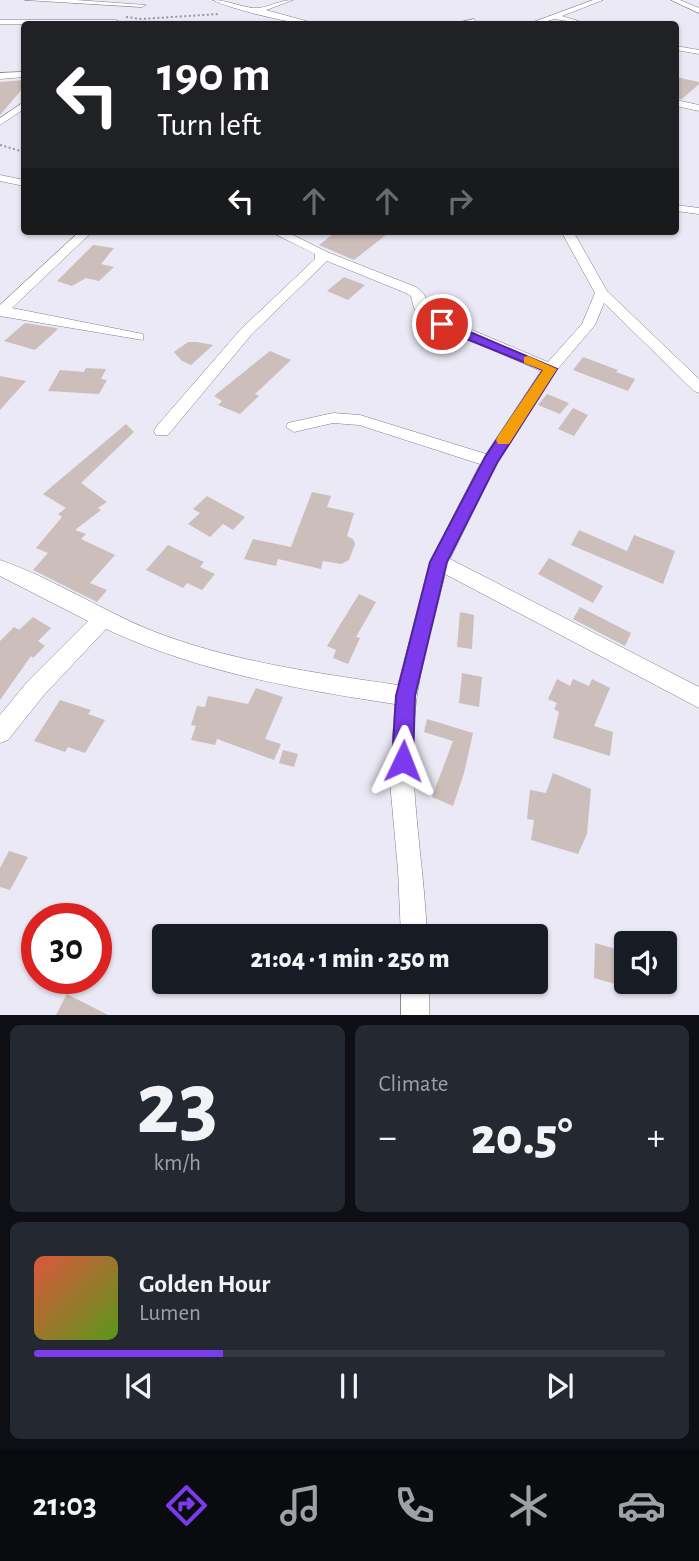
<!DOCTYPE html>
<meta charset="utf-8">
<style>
body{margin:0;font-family:"Alegreya Sans",sans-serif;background:#242831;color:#f1f3f6;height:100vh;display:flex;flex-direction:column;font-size:26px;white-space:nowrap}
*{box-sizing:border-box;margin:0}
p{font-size:23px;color:#9ea1a6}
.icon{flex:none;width:38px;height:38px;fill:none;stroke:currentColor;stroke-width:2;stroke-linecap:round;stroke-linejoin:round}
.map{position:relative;height:1015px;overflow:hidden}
.details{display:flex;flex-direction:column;gap:10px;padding:10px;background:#0d0f14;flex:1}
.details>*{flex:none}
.guide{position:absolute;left:21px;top:21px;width:658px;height:214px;border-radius:7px;box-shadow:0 2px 5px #0004;background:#202124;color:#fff;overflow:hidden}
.controls{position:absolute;left:614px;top:931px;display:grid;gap:14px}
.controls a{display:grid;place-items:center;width:63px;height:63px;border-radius:7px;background:#171b24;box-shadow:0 2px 5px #0004;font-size:35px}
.speed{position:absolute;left:21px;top:903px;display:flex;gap:14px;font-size:35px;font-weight:700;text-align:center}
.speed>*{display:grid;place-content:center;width:91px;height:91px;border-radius:50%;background:#171b24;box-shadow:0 2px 5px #0004;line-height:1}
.speed .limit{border:10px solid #d22;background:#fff;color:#111}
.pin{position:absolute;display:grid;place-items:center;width:60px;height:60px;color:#fff;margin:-30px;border:4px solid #fff;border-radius:50%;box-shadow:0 2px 7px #0007}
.me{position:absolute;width:77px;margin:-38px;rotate:2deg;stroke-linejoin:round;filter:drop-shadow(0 0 5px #0008)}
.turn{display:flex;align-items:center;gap:24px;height:147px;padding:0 21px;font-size:32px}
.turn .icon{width:91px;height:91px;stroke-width:2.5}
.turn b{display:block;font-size:49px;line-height:60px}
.lanes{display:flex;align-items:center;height:66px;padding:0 21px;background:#0003;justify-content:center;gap:35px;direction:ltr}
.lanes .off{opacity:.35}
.big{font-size:52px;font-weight:800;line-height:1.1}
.details .tile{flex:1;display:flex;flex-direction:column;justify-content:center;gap:10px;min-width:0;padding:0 24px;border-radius:10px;background:#242831}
.details .dial{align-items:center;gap:0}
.dial b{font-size:91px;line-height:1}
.song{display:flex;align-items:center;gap:21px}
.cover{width:84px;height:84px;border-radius:10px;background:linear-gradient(135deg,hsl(10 70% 55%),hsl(90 70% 35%))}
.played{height:7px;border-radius:4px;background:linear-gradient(90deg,#7c3aed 30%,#363941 30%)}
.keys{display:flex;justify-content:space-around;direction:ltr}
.heat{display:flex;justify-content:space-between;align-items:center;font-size:38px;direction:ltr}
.details .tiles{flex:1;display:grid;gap:10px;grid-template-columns:1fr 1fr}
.tile:last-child{grid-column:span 2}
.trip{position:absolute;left:152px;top:924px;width:396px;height:70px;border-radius:7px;background:#171b24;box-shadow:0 2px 5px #0004;font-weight:800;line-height:70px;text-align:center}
.menu{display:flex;height:112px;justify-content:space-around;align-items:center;background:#090b0e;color:#9ea1a6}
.menu .icon{width:49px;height:49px}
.menu .selected{color:#7c3aed}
.menu b{font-size:32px;color:#f1f3f6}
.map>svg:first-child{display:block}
</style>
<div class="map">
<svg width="699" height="1015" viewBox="0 0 699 1015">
<rect width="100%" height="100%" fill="#eae9f5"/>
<g fill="#ccbebb">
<polygon points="676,77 699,82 699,84 682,99 676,98"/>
<polygon points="24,80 24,87 0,115 0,82"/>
<polygon points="337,231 391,231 354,260 319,245"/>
<polygon points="93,245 114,248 101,264 114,267 99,281 86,278 72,286 57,281"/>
<polygon points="344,277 365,285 348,300 327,291"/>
<polygon points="25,323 56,328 58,329 35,350 4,341"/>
<polygon points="188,342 197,342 213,345 191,365 182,361 174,352"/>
<polygon points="270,351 291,360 255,394 259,396 240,414 218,405 222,401 214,396"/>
<polygon points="583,357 618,370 616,372 635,379 628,391 573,370"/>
<polygon points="86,368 106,369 101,379 107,380 99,394 48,391 60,370 84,372"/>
<polygon points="0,376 26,381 0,410"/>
<polygon points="547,394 569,403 560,414 538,405"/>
<polygon points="573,408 588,415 574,436 558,429"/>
<polygon points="126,424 134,432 81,483 107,502 98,508 101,510 75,530 86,534 81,539 115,555 90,583 107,590 97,602 33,570 48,553 36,548 62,517 58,514 66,508 43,494"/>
<polygon points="312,492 331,496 327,507 354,513 347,536 353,539 355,544 349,560 341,564 323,561 321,569 278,559 276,566 244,559 253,539 291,547"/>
<polygon points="207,496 245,517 233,530 223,524 210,537 188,524 200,513 193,509"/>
<polygon points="579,530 627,551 634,535 675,551 663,584 571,545"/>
<polygon points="168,545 204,562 200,567 215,574 202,590 187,583 183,588 146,570"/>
<polygon points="549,558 603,586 593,603 538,574"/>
<polygon points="359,594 376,602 356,637 360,638 348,664 333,658 336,650 327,646"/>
<polygon points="580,607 631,633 625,646 573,619"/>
<polygon points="460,612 474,615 472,649 457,647"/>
<polygon points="33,617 51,628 38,641 45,646 33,658 31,656 0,700 0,641 14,627 19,630"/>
<polygon points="462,673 482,677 479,707 459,703"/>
<polygon points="557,679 570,686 573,679 589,686 592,679 610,688 594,726 613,732 610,756 553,738 559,712 554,709 557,703 548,699"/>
<polygon points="256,688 283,697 265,739 281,744 274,760 217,739 215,745 191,740 196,726 191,725 197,706 205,707 208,696 248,704"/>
<polygon points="60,700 91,710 88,714 105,720 85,753 68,747 65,752 34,741"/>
<polygon points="427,719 473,733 464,773 453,806 432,797 453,741 424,732"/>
<polygon points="283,750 298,754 294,767 279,763"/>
<polygon points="553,773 591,789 587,834 578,854 531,840 534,820 527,819 530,790 546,793"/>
<polygon points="9,851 28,857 10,890 0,887 0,868"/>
<polygon points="595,943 616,949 615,984 594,978"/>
<polygon points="67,994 108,1015 56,1015"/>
</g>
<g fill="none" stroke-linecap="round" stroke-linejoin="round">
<g stroke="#807f8a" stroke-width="1">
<g id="minor">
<polygon points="25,0 76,0 146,5 142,7"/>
<path d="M213,0C228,0 245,9 259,8C271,6 281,0 293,0L266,10L317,24C298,26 230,9 213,0Z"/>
<polygon points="593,0 603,0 562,16 588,24 554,19 538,24 528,24"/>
<polygon points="671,0 680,0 699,8 699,13"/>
<polygon points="474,19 477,23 460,24 461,22"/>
<polygon points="0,20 116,20 120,22 116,24 0,24"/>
<polygon points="676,46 699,50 699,54 676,50"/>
<polygon points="24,72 24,77 0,79 0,73"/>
<polygon points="676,100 699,105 699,111 676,106"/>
<polygon points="24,102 24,109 0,125 0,118"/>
<polygon points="0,175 24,180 24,186 0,181"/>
<polygon points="676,205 699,208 699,214 676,211"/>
<polygon points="80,231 93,231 12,308 138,333 143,334 143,340 0,316 0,305"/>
<path d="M269,231H285L327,252L416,287L424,294L432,313L548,362L582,324L595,293L561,231H573L607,291L699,379V393L694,391L604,303L595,325L555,372L497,463L450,559L699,687V708L445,574C436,614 423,654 417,695C405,773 424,857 427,936H401L398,870L390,782L395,704C296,689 198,672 106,629L44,695L8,740L0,743V715L28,681L88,621L0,576V560C52,578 99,609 150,630C228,661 315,673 398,685L430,562L480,464L359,425L333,423L294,432L286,427L288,423L333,413L360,415L486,454L541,371L422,319L414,308L411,296L406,293L327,261L251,335L168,435H156L154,431L156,427L241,329L315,259V254Z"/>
<rect x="401" y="982" width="28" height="33"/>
</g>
</g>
<g stroke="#9897a0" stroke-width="2" stroke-dasharray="2 2.5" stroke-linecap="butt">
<polyline points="126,17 141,19 219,14"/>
<polyline points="0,145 24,152"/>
</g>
<use href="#minor" fill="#fff" fill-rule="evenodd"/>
</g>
<polygon fill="#7c3aed" stroke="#51269a" stroke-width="2" points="442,320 557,369 497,463 447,562 415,696 413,761 410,768 403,771 395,768 392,761 396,696 430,562 485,457 543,370 437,327 437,321"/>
<polygon fill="#f59e0b" points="528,356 557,369 509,444 498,444 496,440 498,436 543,370 524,363 524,357"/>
</svg>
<div class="controls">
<a><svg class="icon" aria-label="sound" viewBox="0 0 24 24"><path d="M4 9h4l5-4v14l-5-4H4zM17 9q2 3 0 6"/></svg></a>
</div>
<div class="speed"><div class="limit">30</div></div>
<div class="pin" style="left:442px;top:324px;background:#d93025"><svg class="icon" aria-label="arrive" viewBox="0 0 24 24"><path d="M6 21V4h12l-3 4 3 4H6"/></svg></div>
<svg class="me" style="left:403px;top:761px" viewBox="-20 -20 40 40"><path d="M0-17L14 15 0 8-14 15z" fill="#7c3aed" stroke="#fff" stroke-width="4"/></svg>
<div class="trip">21:04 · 1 min · 250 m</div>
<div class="guide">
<div class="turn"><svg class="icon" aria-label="left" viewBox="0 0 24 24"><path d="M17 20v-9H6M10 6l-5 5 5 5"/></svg><div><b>190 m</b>Turn left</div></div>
<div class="lanes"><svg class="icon" aria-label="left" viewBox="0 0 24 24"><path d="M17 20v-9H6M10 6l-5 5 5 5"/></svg><svg class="icon off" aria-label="ahead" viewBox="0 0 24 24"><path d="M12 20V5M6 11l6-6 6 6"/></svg><svg class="icon off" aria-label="ahead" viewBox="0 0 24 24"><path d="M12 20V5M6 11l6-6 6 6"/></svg><svg class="icon off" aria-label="right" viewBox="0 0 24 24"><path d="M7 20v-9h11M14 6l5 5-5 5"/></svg></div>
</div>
</div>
<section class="details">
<div class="tiles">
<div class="tile dial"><b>23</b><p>km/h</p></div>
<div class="tile"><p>Climate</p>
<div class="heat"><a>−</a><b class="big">20.5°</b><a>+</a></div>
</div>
<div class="tile">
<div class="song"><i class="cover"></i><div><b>Golden Hour</b><p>Lumen</p></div></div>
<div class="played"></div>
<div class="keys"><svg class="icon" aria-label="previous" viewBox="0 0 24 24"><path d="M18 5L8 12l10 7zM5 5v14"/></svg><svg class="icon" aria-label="pause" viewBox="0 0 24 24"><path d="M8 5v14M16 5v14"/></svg><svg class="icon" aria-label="next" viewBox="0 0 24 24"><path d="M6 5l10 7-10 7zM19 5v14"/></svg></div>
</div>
</div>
</section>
<nav class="menu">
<b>21:03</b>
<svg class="icon selected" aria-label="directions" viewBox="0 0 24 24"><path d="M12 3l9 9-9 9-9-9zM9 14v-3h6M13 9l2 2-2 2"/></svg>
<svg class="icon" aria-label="music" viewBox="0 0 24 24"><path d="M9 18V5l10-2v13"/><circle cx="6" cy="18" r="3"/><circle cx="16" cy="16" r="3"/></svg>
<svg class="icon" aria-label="phone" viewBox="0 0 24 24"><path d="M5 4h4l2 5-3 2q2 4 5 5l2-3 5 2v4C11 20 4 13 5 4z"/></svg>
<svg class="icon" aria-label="climate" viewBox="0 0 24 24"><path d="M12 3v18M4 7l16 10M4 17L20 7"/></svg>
<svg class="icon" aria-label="car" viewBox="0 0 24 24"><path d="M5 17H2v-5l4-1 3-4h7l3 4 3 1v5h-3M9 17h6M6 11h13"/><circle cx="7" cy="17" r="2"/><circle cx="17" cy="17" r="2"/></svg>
</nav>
